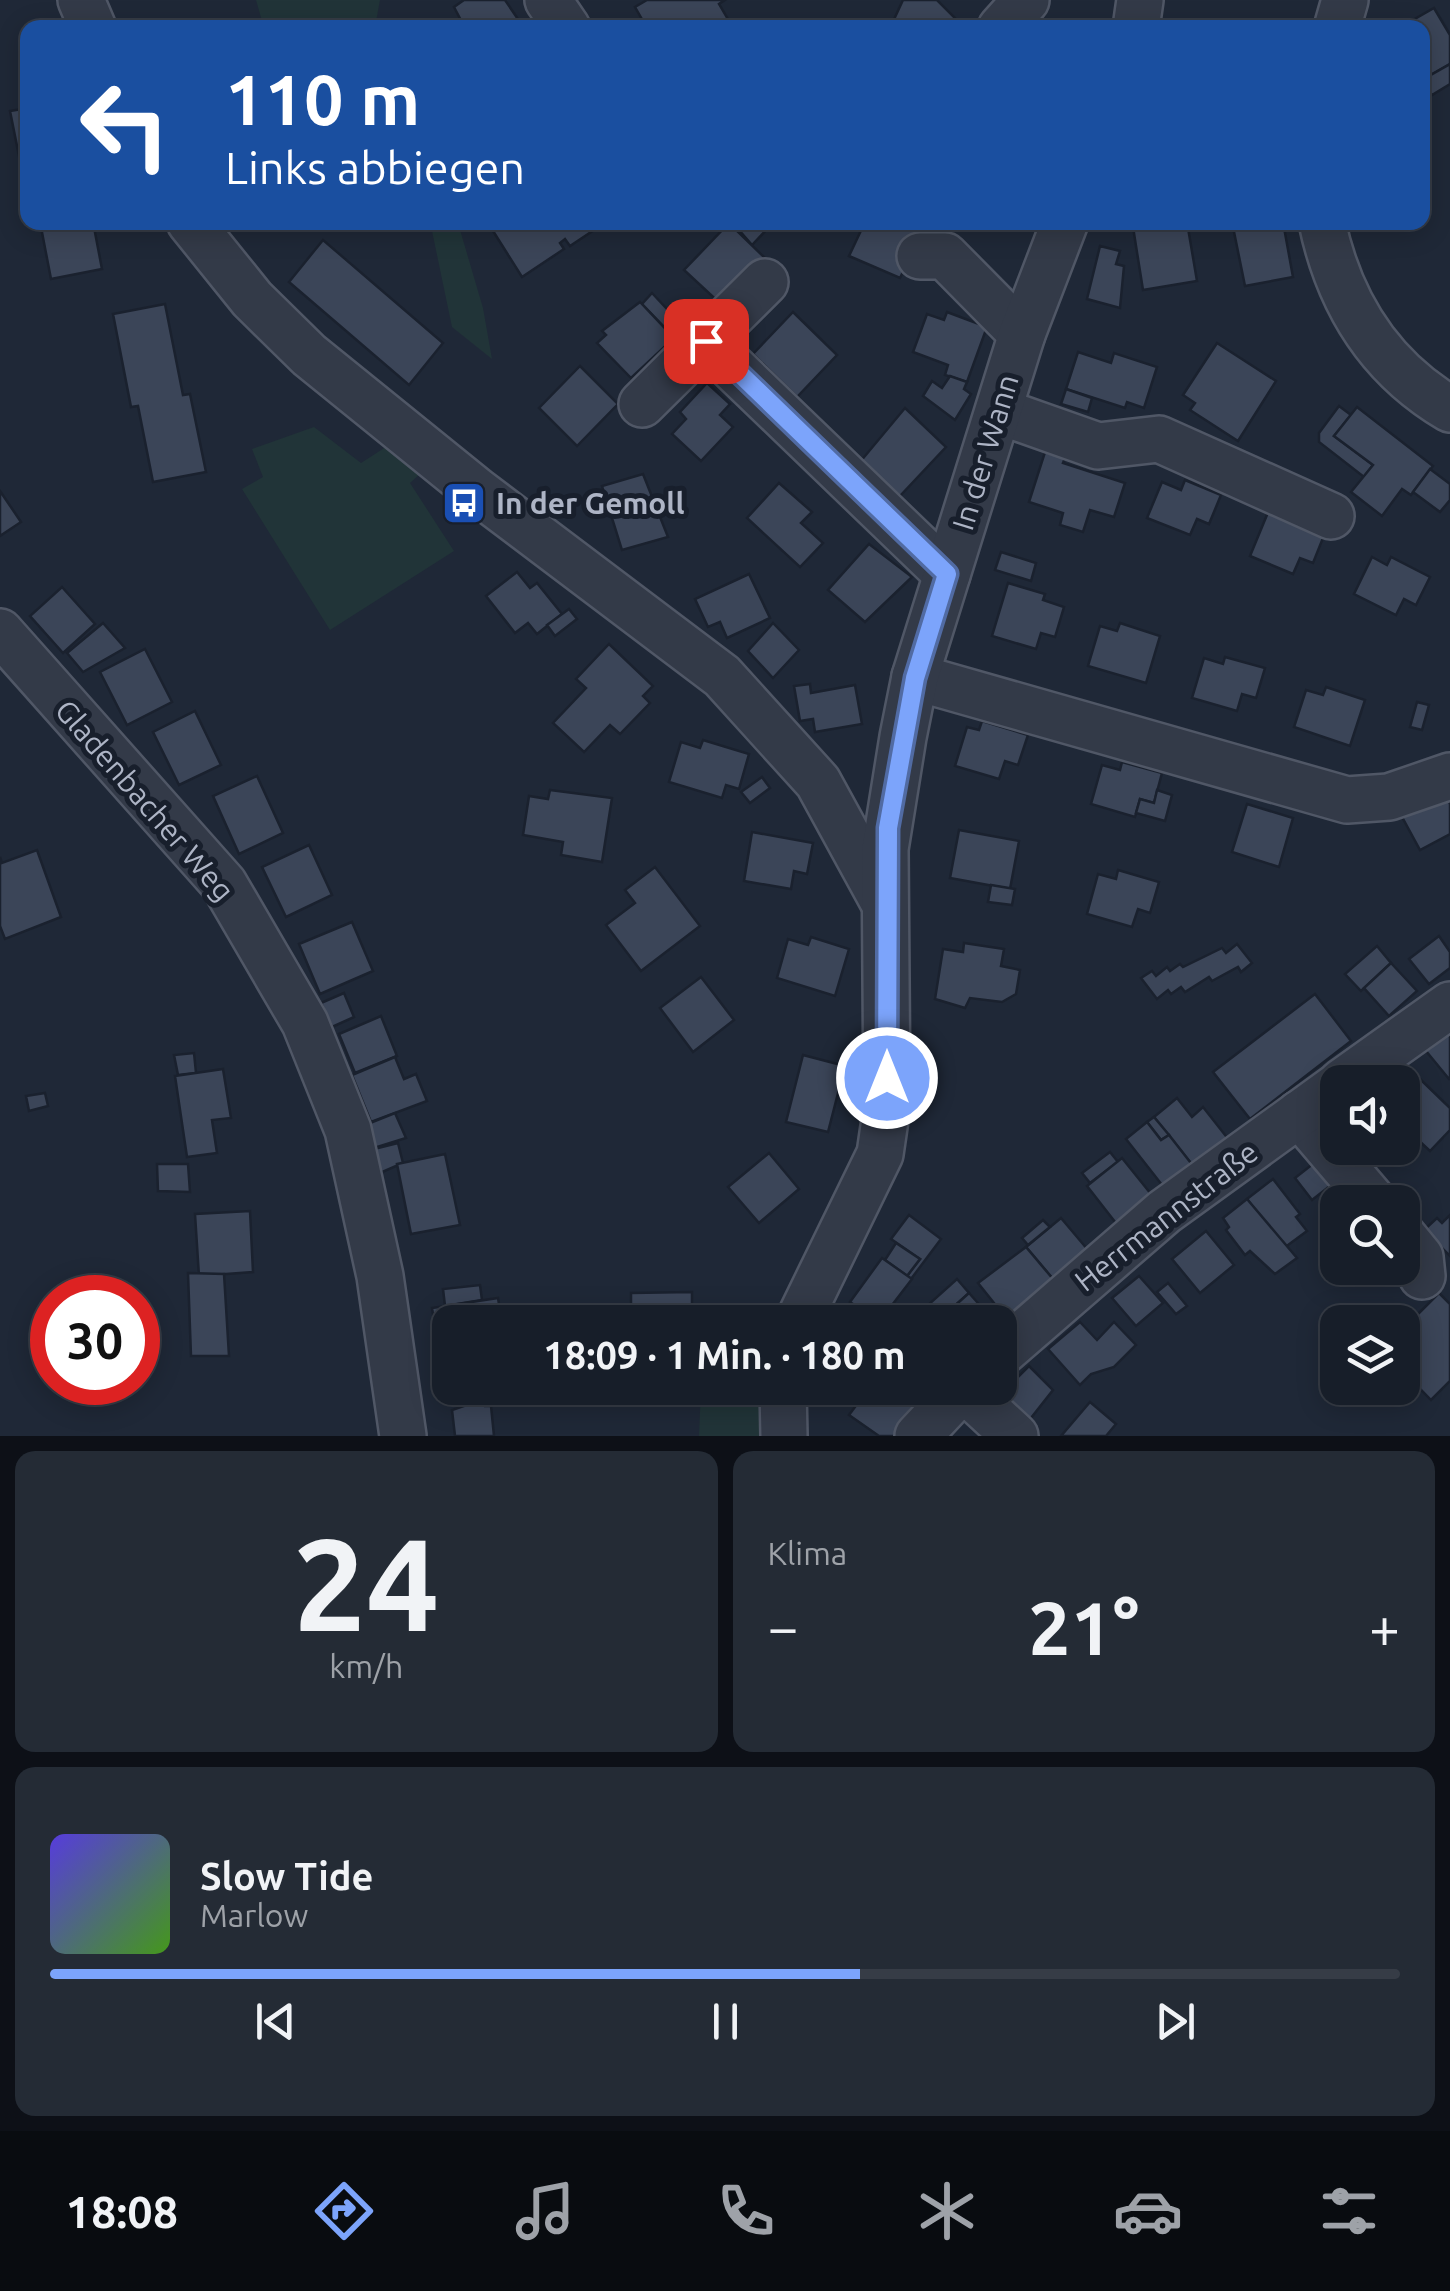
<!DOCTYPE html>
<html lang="de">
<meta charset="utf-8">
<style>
body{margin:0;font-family:Ubuntu,sans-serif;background:#242b35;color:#f1f3f6;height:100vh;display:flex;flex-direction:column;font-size:38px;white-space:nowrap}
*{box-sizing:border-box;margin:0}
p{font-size:32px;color:#9ea2a8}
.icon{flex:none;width:55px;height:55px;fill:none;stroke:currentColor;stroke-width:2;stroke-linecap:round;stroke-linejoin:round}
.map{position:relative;height:1436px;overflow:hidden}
.drawer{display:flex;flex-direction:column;gap:15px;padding:15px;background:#0d1017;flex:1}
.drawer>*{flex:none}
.guide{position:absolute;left:20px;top:20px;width:1410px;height:210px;border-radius:20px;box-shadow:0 5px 25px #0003,0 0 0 2px #363c46;background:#1a4fa0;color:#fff;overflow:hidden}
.controls{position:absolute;left:1320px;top:1065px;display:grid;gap:20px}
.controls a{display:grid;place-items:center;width:100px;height:100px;border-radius:20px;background:#171e29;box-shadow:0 5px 25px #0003,0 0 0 2px #363c46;font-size:50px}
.speed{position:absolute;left:30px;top:1275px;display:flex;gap:20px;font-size:50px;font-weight:700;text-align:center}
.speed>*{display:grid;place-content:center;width:130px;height:130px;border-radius:50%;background:#171e29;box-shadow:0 5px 25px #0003,0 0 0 2px #363c46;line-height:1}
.speed .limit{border:15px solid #d22;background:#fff;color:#111}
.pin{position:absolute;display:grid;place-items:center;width:85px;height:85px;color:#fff;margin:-42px;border-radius:20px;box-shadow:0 5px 15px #0006}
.me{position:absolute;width:110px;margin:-55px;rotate:0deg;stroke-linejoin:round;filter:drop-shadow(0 0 8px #0008)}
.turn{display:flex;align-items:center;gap:35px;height:210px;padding:0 40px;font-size:45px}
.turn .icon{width:130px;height:130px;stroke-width:2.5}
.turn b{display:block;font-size:70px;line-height:85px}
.big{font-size:75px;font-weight:700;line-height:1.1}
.drawer .card{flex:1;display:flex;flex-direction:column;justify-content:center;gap:15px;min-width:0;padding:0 35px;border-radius:20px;background:#242b35}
.drawer .dial{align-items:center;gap:0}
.dial b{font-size:130px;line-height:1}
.song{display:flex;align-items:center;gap:30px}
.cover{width:120px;height:120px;border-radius:15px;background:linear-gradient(135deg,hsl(250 70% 55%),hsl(100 70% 35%))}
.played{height:10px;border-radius:5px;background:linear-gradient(90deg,#7ca4fb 60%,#363c46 60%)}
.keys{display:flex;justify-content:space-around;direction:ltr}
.heat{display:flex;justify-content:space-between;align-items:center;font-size:55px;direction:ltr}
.drawer .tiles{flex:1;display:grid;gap:15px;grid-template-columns:1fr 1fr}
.card:last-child{grid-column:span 2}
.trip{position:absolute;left:432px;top:1305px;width:585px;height:100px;border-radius:20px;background:#171e29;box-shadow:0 5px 25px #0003,0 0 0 2px #363c46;font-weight:700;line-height:100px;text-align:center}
.tabs{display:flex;height:160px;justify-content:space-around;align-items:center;background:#090c10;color:#9ea2a8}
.tabs .icon{width:70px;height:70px}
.tabs .selected{color:#7ca4fb}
.tabs b{font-size:45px;color:#f1f3f6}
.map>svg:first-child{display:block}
</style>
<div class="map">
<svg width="1450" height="1436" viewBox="0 0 1450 1436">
<rect width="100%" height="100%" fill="#1f2837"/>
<g fill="#213438">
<polygon points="256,0 380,0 375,27 264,28"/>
<polygon points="424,223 458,223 483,308 492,359 452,327 432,231"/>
<polygon points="314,427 361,463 392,443 421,473 410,483 454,551 330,630 242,489 263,477 252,449"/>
<polygon points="701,1388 770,1392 770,1436 699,1436"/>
</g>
<g fill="#3b4558" stroke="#1a212e" stroke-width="2.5">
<polygon points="464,0 505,0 524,28 465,28 454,7"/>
<polygon points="647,0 725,0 719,4 732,26 647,28 635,7"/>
<polygon points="903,0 937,0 965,28 890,28"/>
<polygon points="1434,8 1450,35 1450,64 1422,80 1422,28 1399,28"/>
<polygon points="1450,64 1450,84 1432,95 1422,80"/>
<polygon points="28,108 28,201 10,111"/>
<polygon points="40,222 93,222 102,269 51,279"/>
<polygon points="606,222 570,246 565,239 560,243 564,249 522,277 488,223"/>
<polygon points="732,222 769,222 771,225 752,245"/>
<polygon points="865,222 895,222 921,235 900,278 849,256"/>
<polygon points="1164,222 1187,222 1197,281 1143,290 1133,227"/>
<polygon points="1232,222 1283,222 1293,277 1245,286"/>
<polygon points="729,223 769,262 725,308 684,270"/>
<polygon points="323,240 443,343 409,385 289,282"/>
<polygon points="1100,246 1120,251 1116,264 1124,266 1120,308 1087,299"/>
<polygon points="652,293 679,322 669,332 642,304"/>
<polygon points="640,302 674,338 631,378 597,343 606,335 602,331"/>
<polygon points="165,304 183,395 190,394 206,472 153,482 138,406 131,407 113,314"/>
<polygon points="793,312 837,355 797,397 753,354"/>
<polygon points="947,312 987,327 967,382 945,375 948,365 913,352 927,314 944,320"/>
<polygon points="1217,343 1276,381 1238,441 1190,410 1195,403 1183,395"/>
<polygon points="1078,352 1111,363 1114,353 1157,367 1144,408 1127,402 1125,408 1066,389"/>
<polygon points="580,366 618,404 577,446 539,408"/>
<polygon points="950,376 967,382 964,389 971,394 955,420 923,396 932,381 942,388"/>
<polygon points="707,383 730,404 720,415 733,427 701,461 672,434 686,419 680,412"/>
<polygon points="1066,389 1092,398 1088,412 1061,404"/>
<polygon points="1339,406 1351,415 1334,436 1373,465 1364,477 1319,442 1319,433"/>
<polygon points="1357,407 1433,466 1411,495 1402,489 1382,516 1351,492 1373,465 1334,436"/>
<polygon points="905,408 946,447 899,497 860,462"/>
<polygon points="1045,452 1065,458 1063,463 1125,483 1114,517 1090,510 1083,532 1060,525 1063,513 1029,502"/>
<polygon points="1430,469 1450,484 1450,500 1440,512 1413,492"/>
<polygon points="643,474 668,537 622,550 602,486"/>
<polygon points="1185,480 1221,495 1209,524 1197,519 1190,535 1147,518 1162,482 1181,490"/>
<polygon points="779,483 812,512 801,523 823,543 800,567 747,518"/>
<polygon points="0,491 21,522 0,536"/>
<polygon points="1269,510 1325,533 1313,563 1300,558 1293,574 1250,556"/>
<polygon points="869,544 912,577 865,622 828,590"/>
<polygon points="1001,552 1036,563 1031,581 995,570"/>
<polygon points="1372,557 1387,565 1391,557 1430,577 1416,605 1404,599 1396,615 1354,594"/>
<polygon points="517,572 530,588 537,583 562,614 537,634 528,623 515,633 486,596"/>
<polygon points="749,574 770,618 727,638 720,622 708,627 695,599"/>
<polygon points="1008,583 1045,594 1043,600 1064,607 1055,637 1041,633 1036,649 992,636"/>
<polygon points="62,587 95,624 63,653 30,616"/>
<polygon points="569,609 577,619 555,636 547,625"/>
<polygon points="103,623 125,648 83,672 67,653"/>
<polygon points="773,623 799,650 773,678 748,651"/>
<polygon points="1120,623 1160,636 1146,683 1088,666 1100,626 1117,631"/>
<polygon points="609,644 653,686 643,696 650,703 620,734 610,725 584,752 553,723 586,688 576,679"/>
<polygon points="145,649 172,702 127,725 100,672"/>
<polygon points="1225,657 1265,668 1256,698 1242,694 1237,711 1192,698 1204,658 1223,664"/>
<polygon points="810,684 811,693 855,685 862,724 815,732 813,719 800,721 794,686"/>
<polygon points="1326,687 1365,700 1350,746 1294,727 1306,690 1323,695"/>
<polygon points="1417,702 1429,705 1422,730 1410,727"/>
<polygon points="195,711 221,765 179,785 153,732"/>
<polygon points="982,721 1028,735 1018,765 1005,761 999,779 955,766 967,727 979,730"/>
<polygon points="703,740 749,754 739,789 726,785 722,798 669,782 681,742 700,748"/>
<polygon points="1122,762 1162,773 1154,803 1140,799 1135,817 1091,804 1102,765 1120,770"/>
<polygon points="257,776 283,833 239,854 213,796"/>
<polygon points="762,777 770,788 750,803 741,792"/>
<polygon points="550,790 612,798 602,862 561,855 563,842 523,835 529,796 548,799"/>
<polygon points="1157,790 1172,795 1165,821 1136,813 1140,799 1154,803"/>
<polygon points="1444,792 1450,804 1450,834 1420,850 1401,815"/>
<polygon points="1247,804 1293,818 1279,867 1232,852"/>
<polygon points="959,830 1019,841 1010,889 950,878"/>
<polygon points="752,832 813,843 807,874 794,871 791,889 744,881"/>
<polygon points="309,845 332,895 286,917 262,867"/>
<polygon points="37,850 61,917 5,939 0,926 0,857 2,863"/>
<polygon points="655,867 700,926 641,971 606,925 635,903 625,890"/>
<polygon points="1118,870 1159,882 1150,913 1138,909 1132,927 1087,914 1098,874 1116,879"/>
<polygon points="991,885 1015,889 1012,905 988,902"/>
<polygon points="352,922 373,971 320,994 299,944"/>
<polygon points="1439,936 1450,952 1450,968 1429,984 1409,959"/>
<polygon points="811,937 849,949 835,996 777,978 788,939 808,945"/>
<polygon points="964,943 1004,949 1001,966 1020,970 1016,994 1002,1002 970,998 965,1008 935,999 943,949 963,952"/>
<polygon points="1237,944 1252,963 1241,972 1238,967 1212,981 1209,977 1185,992 1181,987 1171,994 1168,990 1157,999 1141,978 1152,971 1156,976 1167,967 1170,971 1180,964 1183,967 1222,948 1226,953"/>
<polygon points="1377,946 1391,963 1361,991 1345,974"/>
<polygon points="1391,963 1417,991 1389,1016 1364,988"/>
<polygon points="701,977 734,1020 693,1052 660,1008"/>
<polygon points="344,993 354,1017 332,1027 321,1003"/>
<polygon points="1315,994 1351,1041 1250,1119 1213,1072"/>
<polygon points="381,1016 397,1056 355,1073 339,1034"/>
<polygon points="1450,1032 1450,1078 1449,1079 1426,1051"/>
<polygon points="194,1053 196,1073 178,1075 174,1055"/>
<polygon points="803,1055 845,1066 828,1132 786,1122"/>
<polygon points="395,1057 404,1079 416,1074 427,1101 371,1122 352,1075"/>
<polygon points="223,1069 231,1118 212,1120 217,1153 187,1157 175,1076"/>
<polygon points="1419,1078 1450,1108 1450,1130 1430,1151 1402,1125 1402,1095"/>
<polygon points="45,1093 48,1106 29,1111 26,1096"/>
<polygon points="1177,1098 1192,1117 1203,1107 1229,1140 1194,1167 1154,1117"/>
<polygon points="395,1113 406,1138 374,1148 365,1125"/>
<polygon points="1154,1117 1169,1135 1161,1140 1147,1122"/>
<polygon points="1147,1122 1161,1140 1169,1135 1194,1167 1166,1190 1126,1139"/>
<polygon points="398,1143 403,1163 380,1173 374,1149"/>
<polygon points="1110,1152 1118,1162 1090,1183 1082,1173"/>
<polygon points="769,1153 799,1189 759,1223 728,1187"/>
<polygon points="445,1154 460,1225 411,1234 397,1164"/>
<polygon points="1323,1156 1340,1178 1312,1200 1295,1178"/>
<polygon points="1122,1158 1155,1199 1119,1227 1087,1186"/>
<polygon points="157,1164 188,1164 190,1192 158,1191"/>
<polygon points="1273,1179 1300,1214 1296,1217 1307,1231 1284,1248 1247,1199"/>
<polygon points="1247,1199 1297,1258 1275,1274 1250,1251 1245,1255 1226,1230 1229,1227 1223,1218"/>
<polygon points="250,1211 253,1272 199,1276 195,1214"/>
<polygon points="909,1215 941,1239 911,1279 907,1276 920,1259 891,1239"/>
<polygon points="1450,1215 1450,1256 1424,1230 1437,1218 1442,1223"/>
<polygon points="1061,1218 1088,1250 1053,1279 1026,1247"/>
<polygon points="1043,1220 1050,1227 1028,1245 1022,1238"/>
<polygon points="1206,1231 1234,1265 1200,1293 1172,1259"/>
<polygon points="896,1243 920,1259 907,1276 885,1260"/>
<polygon points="1026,1247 1053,1279 1006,1318 978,1283"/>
<polygon points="882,1258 912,1279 879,1322 850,1302"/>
<polygon points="188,1273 224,1274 229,1356 191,1356"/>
<polygon points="1139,1276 1163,1303 1136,1326 1112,1298"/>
<polygon points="957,1279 969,1293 940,1319 928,1305"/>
<polygon points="1168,1283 1187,1306 1176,1314 1157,1292"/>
<polygon points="480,1285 482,1300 445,1306 443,1289"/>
<polygon points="692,1292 692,1322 631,1322 631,1293"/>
<polygon points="969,1293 994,1321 944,1322 940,1319"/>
<polygon points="1439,1293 1450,1304 1450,1381 1431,1400 1402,1370 1402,1346 1420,1329 1411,1321"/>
<polygon points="498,1298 502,1322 450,1322 450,1370 442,1371 432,1308"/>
<polygon points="1080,1322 1097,1340 1114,1322 1136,1345 1114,1367 1091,1374 1080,1385 1048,1349"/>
<polygon points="1029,1366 1053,1390 1027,1423 1003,1392"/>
<polygon points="631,1388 685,1388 685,1391 631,1392"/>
<polygon points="869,1388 900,1388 919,1402 895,1436 879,1436 849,1415"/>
<polygon points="484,1399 485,1406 491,1406 494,1436 455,1436 452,1410"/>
<polygon points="1090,1402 1116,1424 1106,1436 1061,1436"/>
</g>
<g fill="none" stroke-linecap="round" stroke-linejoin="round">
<g stroke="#505766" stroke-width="50">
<g id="minor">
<polyline points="81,0 93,28"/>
<polyline points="548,0 567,28"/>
<polyline points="1001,28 1026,0"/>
<polyline points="1136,28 1140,0"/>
<polyline points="1337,28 1345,0"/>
<polyline points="190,222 252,299 309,355 477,491 722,676 818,782 882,899"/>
<path d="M1322,222C1339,303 1379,367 1450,409"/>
<polyline points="920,256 945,256 1022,334"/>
<polyline points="705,341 947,574"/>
<polyline points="642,404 765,282"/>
<polyline points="999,411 1098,446 1159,439 1331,516"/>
<polyline points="0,632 224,884 305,1023 348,1130 380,1276 403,1436"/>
<polyline points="915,677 1347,800 1389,797 1450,776"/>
<polyline points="1342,1082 1450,1005"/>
<polyline points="1299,1114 1374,1202"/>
<polyline points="1402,1235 1420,1257 1422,1276"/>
<polyline points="798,1322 880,1154 887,1106 885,849 903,737 915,677 1022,334 1065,222"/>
<polyline points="1000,1354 1164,1212 1338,1086"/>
<polyline points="783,1388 784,1436"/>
<polyline points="963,1388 1015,1436"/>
<polyline points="918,1436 963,1388"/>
</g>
</g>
<use href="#minor" stroke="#333a48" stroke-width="45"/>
</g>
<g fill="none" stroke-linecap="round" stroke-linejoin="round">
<g stroke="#516ba3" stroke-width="25">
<polyline id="route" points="706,341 947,574 915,678 888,828 887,1078"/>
</g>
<use href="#route" stroke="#7ca4fb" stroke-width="18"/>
</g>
<defs>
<g id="bus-square" transform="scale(2.25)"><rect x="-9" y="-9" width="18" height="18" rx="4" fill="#1a4fb4" stroke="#181f2c"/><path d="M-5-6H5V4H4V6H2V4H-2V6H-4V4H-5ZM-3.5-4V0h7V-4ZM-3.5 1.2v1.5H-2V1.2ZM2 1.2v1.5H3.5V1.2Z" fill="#fff"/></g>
</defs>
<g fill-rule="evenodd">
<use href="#bus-square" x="464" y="503"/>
</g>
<g text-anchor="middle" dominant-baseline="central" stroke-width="10" stroke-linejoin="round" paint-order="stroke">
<g font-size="30" fill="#adb4c5" stroke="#181f2c">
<text transform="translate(985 452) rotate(-73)">In der Wann</text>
<text transform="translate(145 800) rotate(49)">Gladenbacher Weg</text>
<text transform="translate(1166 1216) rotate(-38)">Herrmannstraße</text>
</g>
<g font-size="30" font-weight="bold" fill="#adb4c5" stroke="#181f2c" text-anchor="start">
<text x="496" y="503">In der Gemoll</text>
</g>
</g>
</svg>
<div class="controls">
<a><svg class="icon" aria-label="sound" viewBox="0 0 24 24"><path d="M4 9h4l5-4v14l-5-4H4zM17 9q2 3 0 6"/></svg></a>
<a><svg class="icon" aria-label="search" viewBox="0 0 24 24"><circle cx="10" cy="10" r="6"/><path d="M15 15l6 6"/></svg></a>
<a><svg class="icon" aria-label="layers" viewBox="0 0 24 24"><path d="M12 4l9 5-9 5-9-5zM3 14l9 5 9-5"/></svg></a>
</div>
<div class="speed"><div class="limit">30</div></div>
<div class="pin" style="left:706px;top:341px;background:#d93025"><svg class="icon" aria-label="arrive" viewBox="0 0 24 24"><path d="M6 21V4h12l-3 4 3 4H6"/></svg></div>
<svg class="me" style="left:887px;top:1078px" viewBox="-20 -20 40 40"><circle r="17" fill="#7ca4fb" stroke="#fff" stroke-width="3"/><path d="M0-11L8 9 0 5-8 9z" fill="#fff"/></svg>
<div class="trip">18:09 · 1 Min. · 180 m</div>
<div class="guide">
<div class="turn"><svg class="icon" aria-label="left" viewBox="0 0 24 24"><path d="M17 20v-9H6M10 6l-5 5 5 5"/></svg><div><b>110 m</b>Links abbiegen</div></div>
</div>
</div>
<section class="drawer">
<div class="tiles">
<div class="card dial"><b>24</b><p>km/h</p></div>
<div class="card"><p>Klima</p>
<div class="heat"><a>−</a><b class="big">21°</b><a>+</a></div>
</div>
<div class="card">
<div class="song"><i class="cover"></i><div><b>Slow Tide</b><p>Marlow</p></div></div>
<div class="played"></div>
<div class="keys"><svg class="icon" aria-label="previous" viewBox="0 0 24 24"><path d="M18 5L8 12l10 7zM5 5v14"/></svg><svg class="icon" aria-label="pause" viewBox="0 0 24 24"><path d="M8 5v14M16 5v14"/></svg><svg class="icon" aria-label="next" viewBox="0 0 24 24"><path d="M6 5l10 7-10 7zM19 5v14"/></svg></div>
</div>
</div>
</section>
<nav class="tabs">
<b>18:08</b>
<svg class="icon selected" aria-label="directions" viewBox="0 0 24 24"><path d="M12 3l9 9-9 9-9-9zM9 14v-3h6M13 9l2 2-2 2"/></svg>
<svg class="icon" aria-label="music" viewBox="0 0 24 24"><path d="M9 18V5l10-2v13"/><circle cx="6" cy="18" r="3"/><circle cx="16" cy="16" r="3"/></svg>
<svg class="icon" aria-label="phone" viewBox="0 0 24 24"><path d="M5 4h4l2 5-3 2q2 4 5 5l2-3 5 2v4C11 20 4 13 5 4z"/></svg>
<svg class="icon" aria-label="climate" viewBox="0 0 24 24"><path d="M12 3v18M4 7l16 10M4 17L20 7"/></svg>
<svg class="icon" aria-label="car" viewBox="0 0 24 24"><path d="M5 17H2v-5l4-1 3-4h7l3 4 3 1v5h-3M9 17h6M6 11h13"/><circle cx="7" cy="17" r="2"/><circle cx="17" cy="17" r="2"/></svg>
<svg class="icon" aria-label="filters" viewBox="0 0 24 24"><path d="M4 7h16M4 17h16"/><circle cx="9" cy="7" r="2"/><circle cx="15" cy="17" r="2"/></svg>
</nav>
